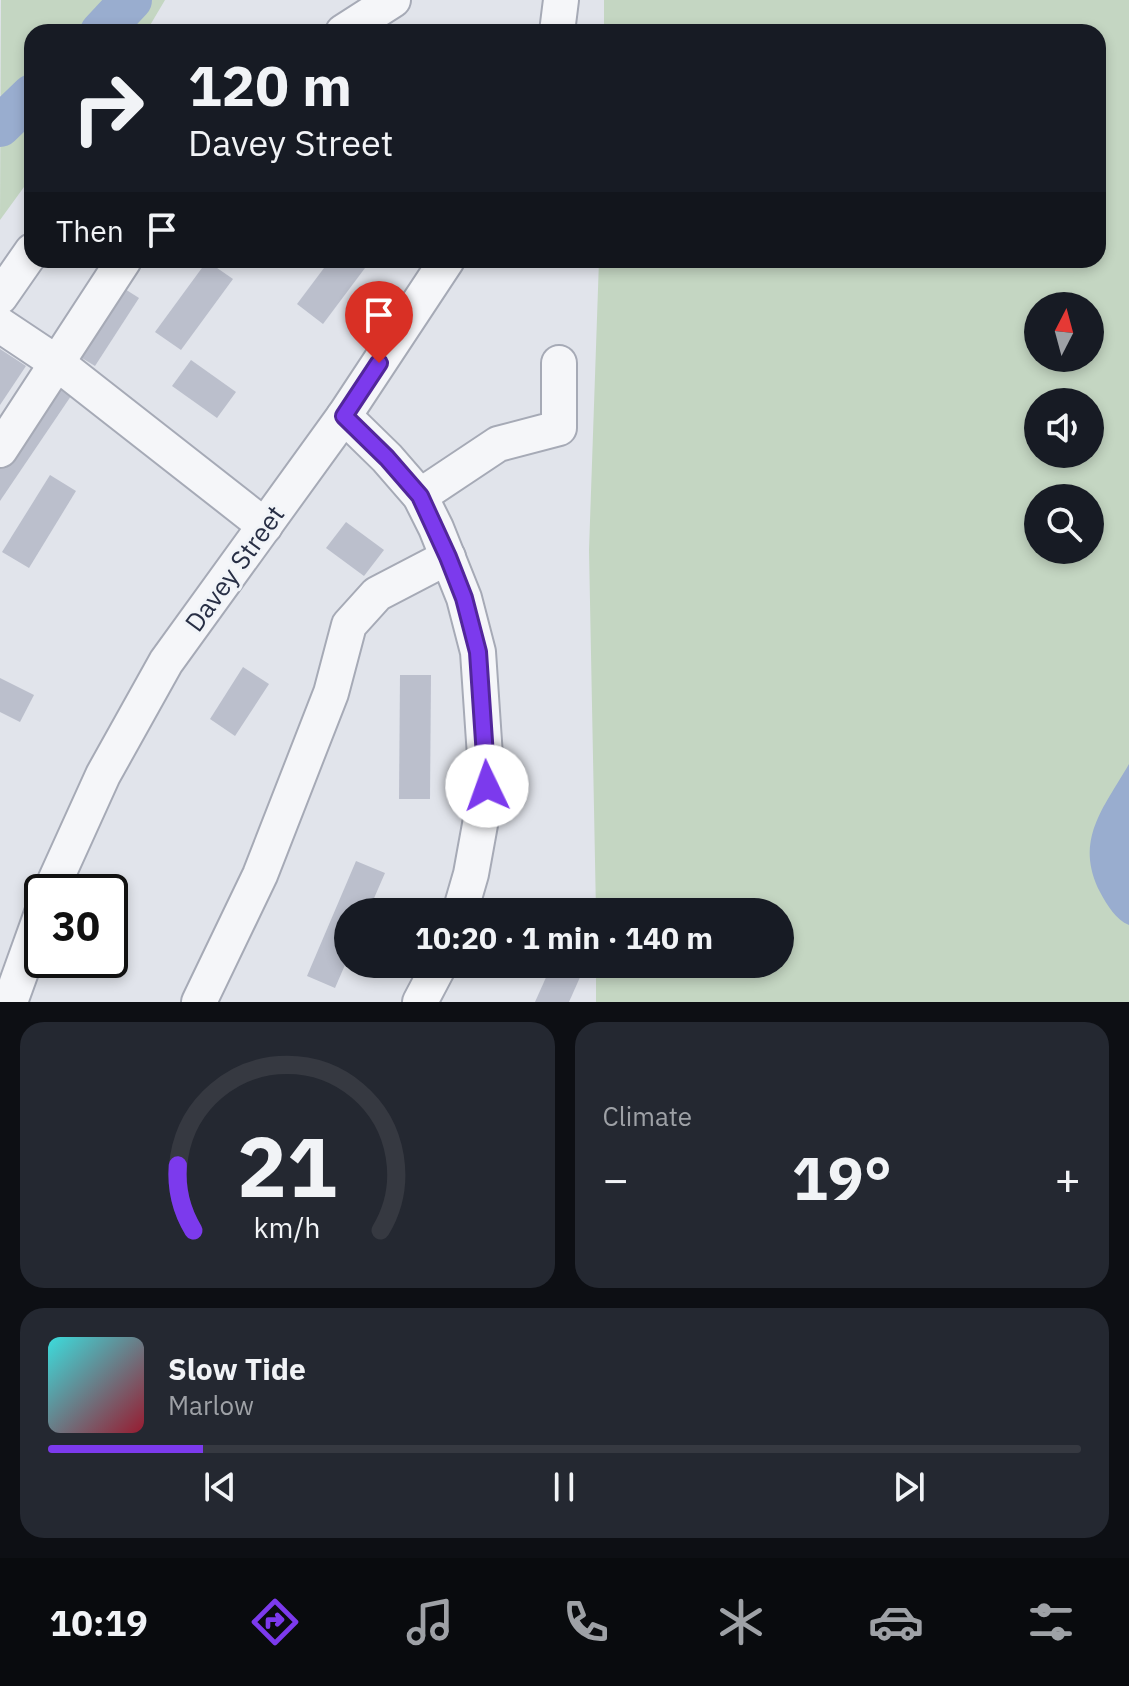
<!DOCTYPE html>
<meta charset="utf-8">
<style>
body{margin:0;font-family:"IBM Plex Sans",sans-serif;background:#242831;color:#f1f3f6;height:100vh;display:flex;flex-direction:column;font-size:30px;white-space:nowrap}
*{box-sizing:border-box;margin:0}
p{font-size:26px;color:#9ea1a6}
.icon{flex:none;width:44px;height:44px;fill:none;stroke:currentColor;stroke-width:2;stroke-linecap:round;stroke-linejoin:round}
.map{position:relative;height:1002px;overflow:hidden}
.side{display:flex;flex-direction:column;gap:20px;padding:20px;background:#0d0f14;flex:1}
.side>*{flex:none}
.hud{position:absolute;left:24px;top:24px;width:1082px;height:244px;border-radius:24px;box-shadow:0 4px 12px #0003;background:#171b24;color:#f1f3f6;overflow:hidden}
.needle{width:52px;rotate:6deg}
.tools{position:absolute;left:1024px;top:292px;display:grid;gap:16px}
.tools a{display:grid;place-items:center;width:80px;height:80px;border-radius:50%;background:#171b24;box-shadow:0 4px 12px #0003;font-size:40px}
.speed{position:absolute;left:24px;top:874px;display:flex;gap:16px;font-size:40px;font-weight:700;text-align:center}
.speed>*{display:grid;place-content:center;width:104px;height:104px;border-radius:50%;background:#171b24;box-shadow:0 4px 12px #0003;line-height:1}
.speed .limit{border:4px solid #111;border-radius:12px;background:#fff;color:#111}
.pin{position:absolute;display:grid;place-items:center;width:68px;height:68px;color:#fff;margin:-82px -34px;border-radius:50% 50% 50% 0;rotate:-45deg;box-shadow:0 0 8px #0007}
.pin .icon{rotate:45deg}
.me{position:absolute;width:88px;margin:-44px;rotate:357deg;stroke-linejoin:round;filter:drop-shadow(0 0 6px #0008)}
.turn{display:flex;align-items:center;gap:28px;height:168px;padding:0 32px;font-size:36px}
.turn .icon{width:104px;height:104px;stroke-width:2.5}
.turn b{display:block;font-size:56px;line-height:68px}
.then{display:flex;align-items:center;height:76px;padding:0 32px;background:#0003;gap:16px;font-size:30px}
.big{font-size:60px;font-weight:700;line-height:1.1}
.side .tile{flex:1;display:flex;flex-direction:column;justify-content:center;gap:12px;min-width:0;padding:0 28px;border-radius:24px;background:#242831}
.side .dial{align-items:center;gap:0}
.dial svg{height:208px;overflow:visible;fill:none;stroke:#363941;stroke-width:7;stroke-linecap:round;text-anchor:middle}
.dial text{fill:#f1f3f6;stroke:none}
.song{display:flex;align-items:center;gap:24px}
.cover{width:96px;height:96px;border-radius:12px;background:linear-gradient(135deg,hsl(180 70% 55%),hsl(350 70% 35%))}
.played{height:8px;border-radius:4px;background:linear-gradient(90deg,#7c3aed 15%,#363941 15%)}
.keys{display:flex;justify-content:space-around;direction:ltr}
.heat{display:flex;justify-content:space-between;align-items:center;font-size:44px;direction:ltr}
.side .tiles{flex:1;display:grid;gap:20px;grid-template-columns:1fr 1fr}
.tile:last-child{grid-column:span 2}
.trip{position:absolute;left:334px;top:898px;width:460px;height:80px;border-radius:40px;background:#171b24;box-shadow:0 4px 12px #0003;font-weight:700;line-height:80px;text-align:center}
.tab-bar{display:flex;height:128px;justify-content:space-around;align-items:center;background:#090b0e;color:#9ea1a6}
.tab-bar .icon{width:56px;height:56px}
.tab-bar .on{color:#7c3aed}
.tab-bar b{font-size:36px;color:#f1f3f6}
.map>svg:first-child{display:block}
</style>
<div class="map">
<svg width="1129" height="1002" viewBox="0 0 1129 1002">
<rect width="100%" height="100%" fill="#e1e4eb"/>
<g fill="#c4d6c2" fill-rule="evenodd">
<polygon points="1,0 165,0 149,27 150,32 32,32 32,176 0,220"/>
<path d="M604,0H1129V1002H596V964H780V912H596L589,550L599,260H1098V32H604ZM1038,306H1090V358H1038ZM1038,402H1090V454H1038ZM1038,498H1090V550H1038Z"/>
</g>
<path fill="#99adcf" d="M1129,764V925C1116,920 1107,905 1100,892C1074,840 1103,809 1129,764Z"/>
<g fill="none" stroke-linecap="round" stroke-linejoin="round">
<g stroke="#99adcf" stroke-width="42">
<polyline points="101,32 131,0"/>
<polyline points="0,126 32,95"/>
</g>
</g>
<g fill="#bbbfcc">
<polygon points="330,260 371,260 323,324 297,304"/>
<polygon points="207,261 233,279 181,350 155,332"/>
<polygon points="117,284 139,298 95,366 72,352"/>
<polygon points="0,349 26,366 0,405"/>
<polygon points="191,360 236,392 217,418 172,386"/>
<polygon points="53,384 71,396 0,501 0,462"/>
<polygon points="50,475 76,491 29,568 2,552"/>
<polygon points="346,522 384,550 364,576 326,548"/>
<polygon points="243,667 269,684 235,736 210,719"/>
<polygon points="400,675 431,675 430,799 399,799"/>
<polygon points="0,678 34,695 20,722 0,712"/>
<polygon points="356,861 385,873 368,912 348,912 348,958 335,988 307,976"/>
<polygon points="552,964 581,975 569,1002 535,1002"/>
</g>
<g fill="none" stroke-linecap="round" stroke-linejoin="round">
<g stroke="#a6aab6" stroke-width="38">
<g id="minor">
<polyline points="343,32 393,0"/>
<polyline points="557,32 561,0"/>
<polyline points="0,297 32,251"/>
<polyline points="0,325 57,363 265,526"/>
<polyline points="344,416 387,458 420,496 436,528 464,598 478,652 487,786 471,874 460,912"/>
<polyline points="0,450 124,260"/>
<polyline points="420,496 498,444 559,428 559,363"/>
<polyline points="50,892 103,775 166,662 344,416 447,260"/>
<polyline points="10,1002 42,913"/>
<polyline points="199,1002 260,875 331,693 349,625 377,594 448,557"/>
<polyline points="420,1002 440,964"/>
</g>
</g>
<use href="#minor" stroke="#f5f6f9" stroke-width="34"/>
</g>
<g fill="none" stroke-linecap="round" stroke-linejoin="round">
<g stroke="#51269a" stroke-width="20">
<polyline id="route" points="379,363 344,416 387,458 420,496 448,557 464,598 478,652 487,786"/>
</g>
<use href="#route" stroke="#7c3aed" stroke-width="14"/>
</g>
<g text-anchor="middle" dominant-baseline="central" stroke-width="6" stroke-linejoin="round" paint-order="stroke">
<g font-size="26" fill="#282f45" stroke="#f1f4f8">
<text transform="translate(234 568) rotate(-54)">Davey Street</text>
</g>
</g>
</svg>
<div class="tools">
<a><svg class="needle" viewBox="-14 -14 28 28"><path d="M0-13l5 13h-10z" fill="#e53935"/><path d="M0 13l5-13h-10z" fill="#9ea1a6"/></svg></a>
<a><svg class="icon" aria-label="sound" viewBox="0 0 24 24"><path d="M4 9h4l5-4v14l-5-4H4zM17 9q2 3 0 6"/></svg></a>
<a><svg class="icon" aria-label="search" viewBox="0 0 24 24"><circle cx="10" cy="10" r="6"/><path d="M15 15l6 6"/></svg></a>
</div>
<div class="speed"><div class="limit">30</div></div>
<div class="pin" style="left:379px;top:363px;background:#d93025"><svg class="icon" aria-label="arrive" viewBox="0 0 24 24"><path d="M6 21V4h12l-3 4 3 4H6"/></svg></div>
<svg class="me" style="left:487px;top:786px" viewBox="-20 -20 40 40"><circle r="19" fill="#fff"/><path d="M0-13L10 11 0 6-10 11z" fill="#7c3aed"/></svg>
<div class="trip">10:20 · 1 min · 140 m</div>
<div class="hud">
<div class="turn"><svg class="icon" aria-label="right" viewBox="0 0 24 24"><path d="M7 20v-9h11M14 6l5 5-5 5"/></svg><div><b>120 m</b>Davey Street</div></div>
<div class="then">Then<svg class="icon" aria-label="arrive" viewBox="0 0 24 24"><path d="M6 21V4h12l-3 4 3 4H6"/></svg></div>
</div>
</div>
<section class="side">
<div class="tiles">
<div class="tile dial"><svg viewBox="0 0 100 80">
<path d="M14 69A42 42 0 1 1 86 69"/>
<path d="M14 69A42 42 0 0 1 8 44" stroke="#7c3aed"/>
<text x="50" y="56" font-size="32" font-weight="700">21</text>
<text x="50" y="72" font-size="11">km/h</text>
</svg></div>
<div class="tile"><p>Climate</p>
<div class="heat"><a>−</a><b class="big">19°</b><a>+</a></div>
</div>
<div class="tile">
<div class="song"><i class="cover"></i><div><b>Slow Tide</b><p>Marlow</p></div></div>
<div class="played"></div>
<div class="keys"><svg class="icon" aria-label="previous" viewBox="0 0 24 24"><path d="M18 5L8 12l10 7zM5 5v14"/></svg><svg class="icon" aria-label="pause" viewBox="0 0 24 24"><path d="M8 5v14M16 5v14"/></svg><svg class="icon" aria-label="next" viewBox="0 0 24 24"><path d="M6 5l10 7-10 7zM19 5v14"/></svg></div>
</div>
</div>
</section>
<nav class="tab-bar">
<b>10:19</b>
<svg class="icon on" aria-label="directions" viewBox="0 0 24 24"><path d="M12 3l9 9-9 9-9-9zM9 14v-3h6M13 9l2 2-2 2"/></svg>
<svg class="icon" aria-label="music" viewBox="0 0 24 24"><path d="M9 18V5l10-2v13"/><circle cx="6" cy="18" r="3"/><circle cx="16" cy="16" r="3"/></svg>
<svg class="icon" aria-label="phone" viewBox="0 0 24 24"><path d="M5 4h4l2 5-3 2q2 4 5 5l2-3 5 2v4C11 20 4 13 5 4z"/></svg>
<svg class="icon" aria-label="climate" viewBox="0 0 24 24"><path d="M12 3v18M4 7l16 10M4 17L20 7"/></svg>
<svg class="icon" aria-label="car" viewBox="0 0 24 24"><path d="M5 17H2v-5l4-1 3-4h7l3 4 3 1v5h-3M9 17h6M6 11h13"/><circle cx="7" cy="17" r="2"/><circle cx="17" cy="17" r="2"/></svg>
<svg class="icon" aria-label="filters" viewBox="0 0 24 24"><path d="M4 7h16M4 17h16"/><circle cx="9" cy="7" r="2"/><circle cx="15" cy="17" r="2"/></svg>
</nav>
